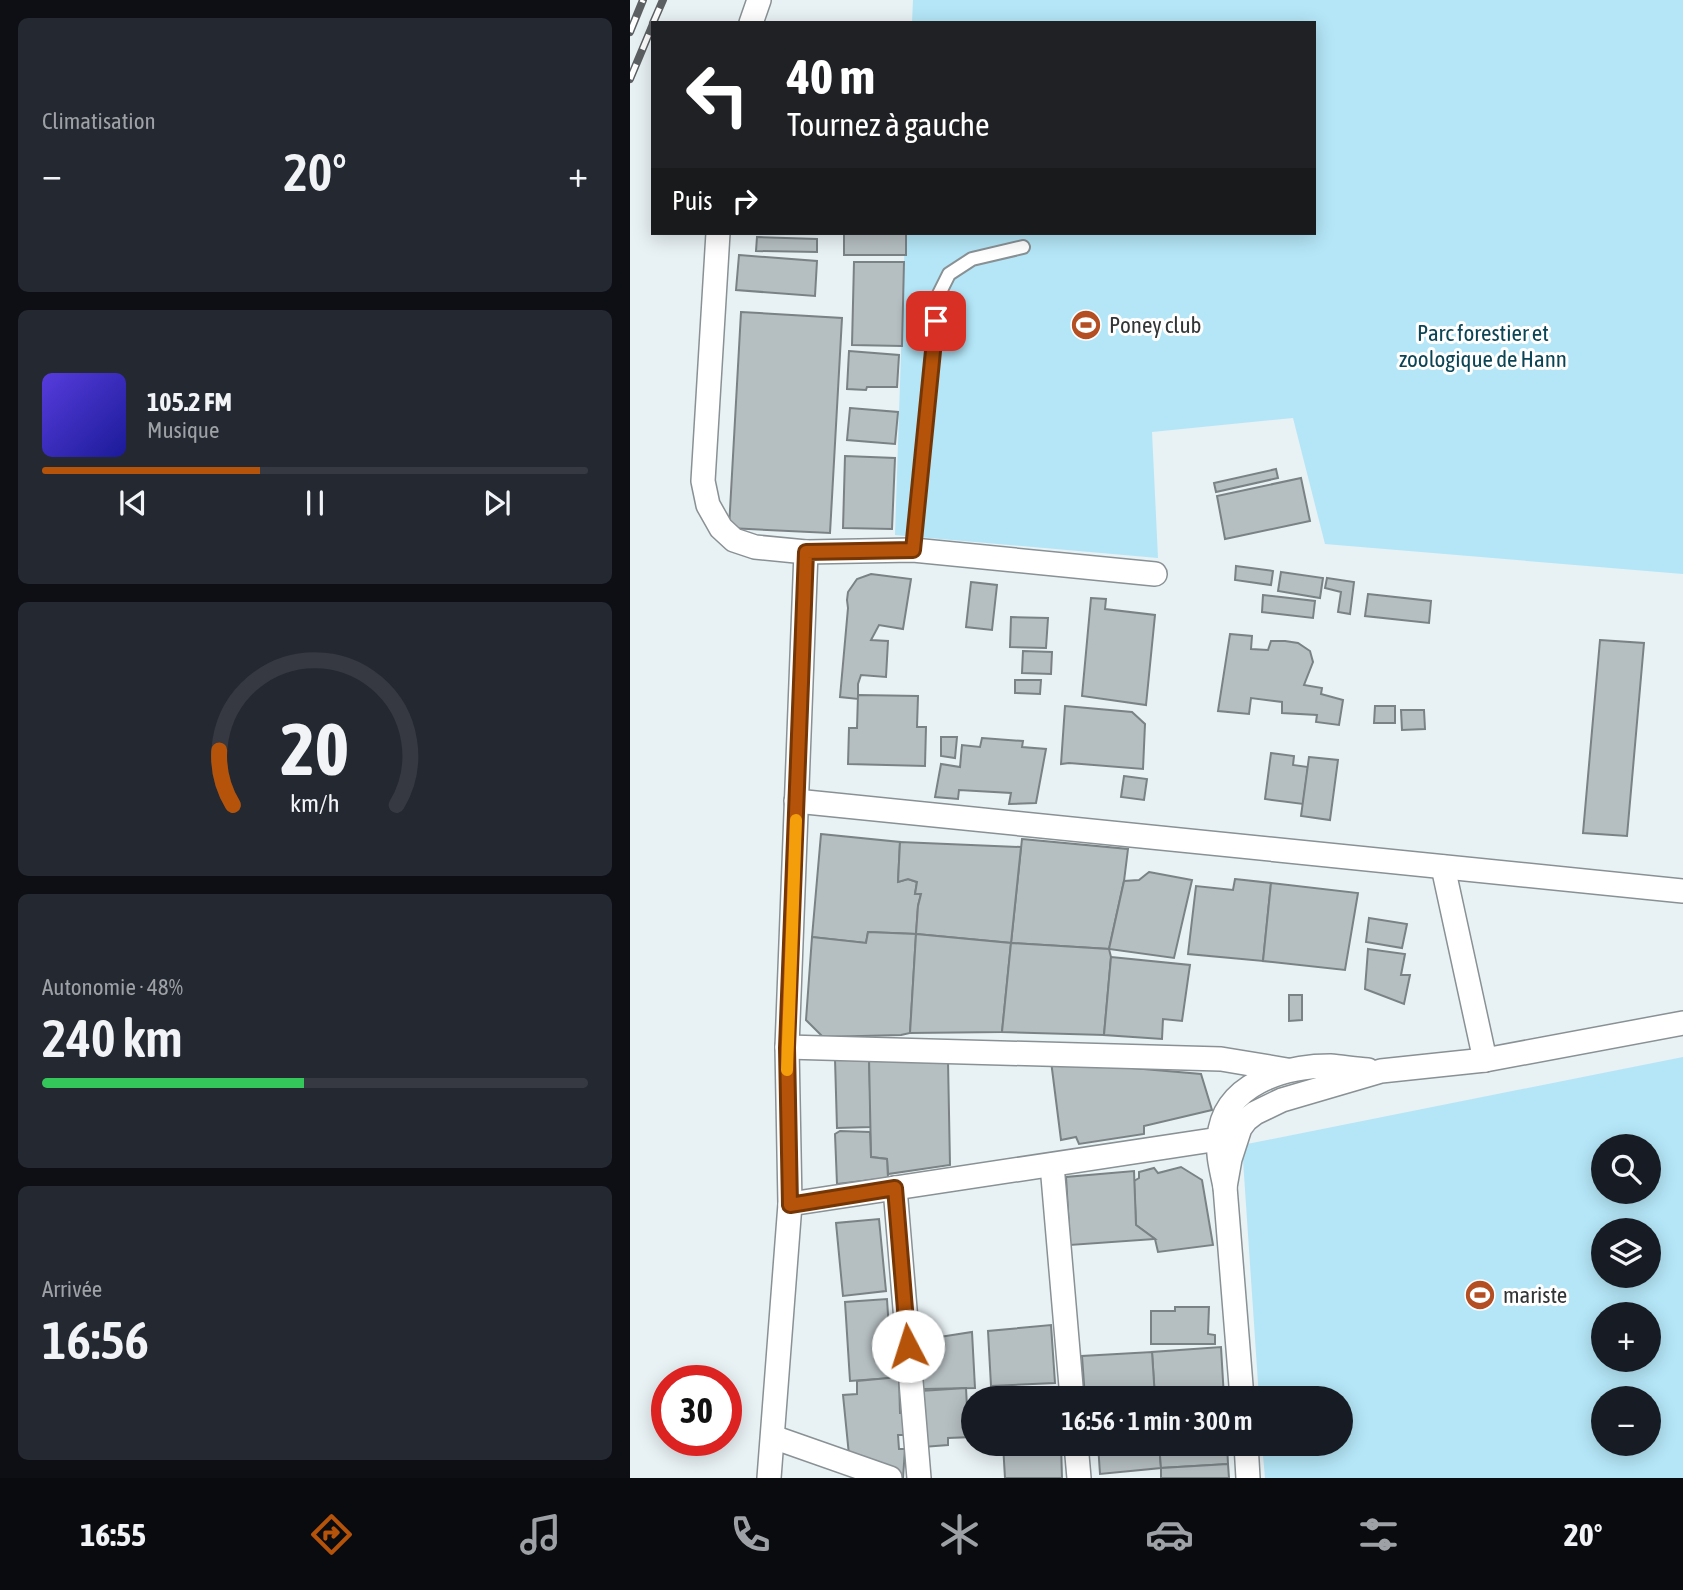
<!DOCTYPE html>
<html lang="fr">
<meta charset="utf-8">
<style>
body{margin:0;font-family:"Asap Condensed",sans-serif;background:#242831;color:#f1f3f6;height:100vh;display:flex;flex-direction:column;font-size:26px;white-space:nowrap}
*{box-sizing:border-box;margin:0}
p{font-size:23px;color:#9ea1a6}
.icon{flex:none;width:38px;height:38px;fill:none;stroke:currentColor;stroke-width:2;stroke-linecap:round;stroke-linejoin:round}
.map{position:relative;flex:1;overflow:hidden}
.sheet{display:flex;flex-direction:column;gap:18px;padding:18px;background:#0d0f14;width:630px}
.sheet>*{flex:none}
.guide{position:absolute;left:21px;top:21px;width:665px;height:214px;border-radius:0px;box-shadow:0 4px 18px #0003;background:#202124;color:#fff;overflow:hidden}
.buttons{position:absolute;left:961px;top:1134px;display:grid;gap:14px}
.buttons a{display:grid;place-items:center;width:70px;height:70px;border-radius:50%;background:#171b24;box-shadow:0 4px 18px #0003;font-size:35px}
.speed{position:absolute;left:21px;top:1365px;display:flex;gap:14px;font-size:35px;font-weight:700;text-align:center}
.speed>*{display:grid;place-content:center;width:91px;height:91px;border-radius:50%;background:#171b24;box-shadow:0 4px 18px #0003;line-height:1}
.speed .limit{border:10px solid #d22;background:#fff;color:#111}
.pin{position:absolute;display:grid;place-items:center;width:60px;height:60px;color:#fff;margin:-30px;border-radius:14px;box-shadow:0 4px 10px #0006}
.me{position:absolute;width:77px;margin:-38px;rotate:355deg;stroke-linejoin:round;filter:drop-shadow(0 0 5px #0008)}
.turn{display:flex;align-items:center;gap:24px;height:147px;padding:0 21px;font-size:32px}
.turn .icon{width:91px;height:91px;stroke-width:2.5}
.turn b{display:block;font-size:49px;line-height:60px}
.then{display:flex;align-items:center;height:66px;padding:0 21px;background:#0003;gap:14px;font-size:26px}
.big{font-size:52px;font-weight:600;line-height:1.1}
.sheet .widget{flex:1;display:flex;flex-direction:column;justify-content:center;gap:10px;min-width:0;padding:0 24px;border-radius:10px;background:#242831}
.sheet .dial{align-items:center;gap:0}
.dial svg{height:182px;overflow:visible;fill:none;stroke:#363941;stroke-width:7;stroke-linecap:round;text-anchor:middle}
.dial text{fill:#f1f3f6;stroke:none}
.song{display:flex;align-items:center;gap:21px}
.cover{width:84px;height:84px;border-radius:10px;background:linear-gradient(135deg,hsl(250 70% 55%),hsl(240 70% 35%))}
.played{height:7px;border-radius:4px;background:linear-gradient(90deg,#b45309 40%,#363941 40%)}
.keys{display:flex;justify-content:space-around;direction:ltr}
.heat{display:flex;justify-content:space-between;align-items:center;font-size:38px;direction:ltr}
.charge{height:10px;border-radius:5px;background:linear-gradient(90deg,#34c759 48%,#363941 0)}
.trip{position:absolute;left:331px;top:1386px;width:392px;height:70px;border-radius:35px;background:#171b24;box-shadow:0 4px 18px #0003;font-weight:600;line-height:70px;text-align:center}
.menu{display:flex;height:112px;justify-content:space-around;align-items:center;background:#090b0e;color:#9ea1a6}
.menu .icon{width:49px;height:49px}
.menu .on{color:#b45309}
.menu b{font-size:32px;color:#f1f3f6}
main{display:flex;flex:1;min-height:0}
.map>svg:first-child{display:block}
</style>
<main>
<section class="sheet">
<div class="widget"><p>Climatisation</p>
<div class="heat"><a>−</a><b class="big">20°</b><a>+</a></div>
</div>
<div class="widget">
<div class="song"><i class="cover"></i><div><b>105.2 FM</b><p>Musique</p></div></div>
<div class="played"></div>
<div class="keys"><svg class="icon" aria-label="previous" viewBox="0 0 24 24"><path d="M18 5L8 12l10 7zM5 5v14"/></svg><svg class="icon" aria-label="pause" viewBox="0 0 24 24"><path d="M8 5v14M16 5v14"/></svg><svg class="icon" aria-label="next" viewBox="0 0 24 24"><path d="M6 5l10 7-10 7zM19 5v14"/></svg></div>
</div>
<div class="widget dial"><svg viewBox="0 0 100 80">
<path d="M14 69A42 42 0 1 1 86 69"/>
<path d="M14 69A42 42 0 0 1 8 45" stroke="#b45309"/>
<text x="50" y="56" font-size="32" font-weight="700">20</text>
<text x="50" y="72" font-size="11">km/h</text>
</svg></div>
<div class="widget"><p>Autonomie · 48%</p><b class="big">240 km</b><div class="charge"></div></div>
<div class="widget"><p>Arrivée</p><b class="big">16:56</b></div>
</section>
<div class="map">
<svg width="1053" height="1478" viewBox="0 0 1053 1478">
<rect width="100%" height="100%" fill="#e8f1f4"/>
<g fill="#b4e6f7" fill-rule="evenodd">
<polygon points="283,0 1053,0 1053,574 695,544 663,418 522,432 528,558 265,535 275,233 684,233 684,23 282,23"/>
<path d="M1053,1057V1478H635L632,1444H710V1398H629L612,1145ZM973,1146H1018V1192H973ZM973,1230H1018V1276H973ZM973,1314H1018V1360H973ZM973,1398H1018V1444H973Z"/>
</g>
<g fill="#b5bec1" stroke="#7a8285" stroke-width="2">
<rect x="214" y="233" width="62" height="22"/>
<polygon points="127,237 187,239 187,252 126,251"/>
<polygon points="109,255 187,261 185,296 106,290"/>
<polygon points="224,262 274,262 272,346 222,345"/>
<polygon points="111,312 212,318 200,533 99,528"/>
<polygon points="219,351 269,355 267,387 237,387 236,390 217,389"/>
<polygon points="220,408 268,412 265,444 217,440"/>
<polygon points="215,456 265,458 262,529 213,528"/>
<polygon points="646,469 648,478 586,492 584,483"/>
<polygon points="671,478 680,521 595,539 587,496"/>
<polygon points="606,566 643,571 641,585 605,580"/>
<polygon points="651,572 693,578 690,598 648,591"/>
<polygon points="241,574 281,579 273,629 249,625 241,640 258,641 256,677 231,675 228,684 228,699 210,697 218,608 217,600 218,592 227,579"/>
<polygon points="697,578 724,582 720,614 708,612 711,592 695,588"/>
<polygon points="341,582 367,585 362,630 336,627"/>
<polygon points="738,594 801,601 799,623 735,616"/>
<polygon points="633,595 685,601 683,618 632,612"/>
<polygon points="461,598 476,599 475,609 525,615 516,705 452,696"/>
<polygon points="381,617 418,618 416,648 380,647"/>
<polygon points="600,634 622,636 621,649 638,650 641,641 655,641 668,643 680,651 683,662 674,685 692,688 691,694 713,700 709,725 686,722 687,715 652,713 652,702 621,698 619,714 588,711"/>
<polygon points="970,640 1014,643 997,836 953,833"/>
<polygon points="393,651 422,652 421,674 392,673"/>
<polygon points="385,680 411,680 410,694 385,693"/>
<polygon points="228,695 288,696 287,727 296,727 295,766 218,764 219,728 227,728"/>
<polygon points="435,706 502,712 515,724 513,769 439,763 431,764"/>
<polygon points="745,706 765,706 765,723 744,723"/>
<polygon points="771,710 794,710 795,729 772,730"/>
<polygon points="311,737 327,737 325,758 311,756"/>
<polygon points="352,738 393,741 392,747 416,749 406,803 379,804 381,793 329,790 328,799 305,797 311,764 330,767 332,745 350,747"/>
<polygon points="641,753 664,756 663,765 678,767 673,804 635,799"/>
<polygon points="679,757 708,760 700,820 671,816"/>
<polygon points="494,776 517,779 514,800 491,797"/>
<polygon points="191,834 270,842 268,882 278,879 287,882 285,894 291,894 288,906 286,934 238,932 236,943 182,937"/>
<polygon points="392,839 498,849 494,881 479,949 381,943"/>
<polygon points="270,842 391,847 381,943 286,934 288,906 291,894 285,894 287,882 278,879 268,882"/>
<polygon points="519,872 562,880 544,958 479,949 494,881 509,880"/>
<polygon points="605,879 641,883 633,961 558,954 566,886 603,890"/>
<polygon points="641,883 728,893 715,970 633,961"/>
<polygon points="739,918 777,924 772,948 736,942"/>
<polygon points="238,932 286,934 280,1033 271,1035 193,1037 176,1020 182,937 236,943"/>
<polygon points="286,934 381,943 372,1032 280,1033"/>
<polygon points="381,943 479,949 481,957 474,1035 372,1032"/>
<polygon points="738,949 775,954 771,975 780,975 774,1004 735,989"/>
<polygon points="481,957 560,965 552,1021 533,1019 532,1039 474,1035"/>
<polygon points="659,995 672,995 672,1020 659,1021"/>
<polygon points="239,1057 241,1127 207,1128 205,1059"/>
<polygon points="239,1057 318,1061 320,1165 258,1174 257,1159 241,1157"/>
<polygon points="421,1061 571,1074 582,1110 514,1126 514,1134 449,1144 446,1137 431,1140"/>
<polygon points="210,1131 240,1132 241,1157 257,1159 258,1178 207,1184 205,1134"/>
<polygon points="551,1167 572,1180 583,1245 528,1252 525,1239 506,1225 504,1181 509,1178 509,1172 524,1168 528,1173"/>
<polygon points="504,1171 506,1225 525,1239 440,1245 436,1177"/>
<polygon points="249,1219 256,1291 213,1296 206,1223"/>
<polygon points="257,1299 262,1378 220,1381 215,1302"/>
<polygon points="545,1307 579,1307 578,1334 585,1335 585,1344 521,1344 521,1311 545,1311"/>
<polygon points="421,1325 425,1383 361,1386 358,1331"/>
<polygon points="342,1332 345,1388 293,1389 290,1340"/>
<polygon points="591,1347 594,1398 525,1398 522,1352"/>
<polygon points="522,1352 525,1398 455,1398 452,1356"/>
<polygon points="269,1377 270,1413 272,1413 274,1435 268,1435 269,1449 275,1449 273,1478 219,1455 213,1395 227,1394 227,1381"/>
<polygon points="336,1388 337,1407 343,1406 343,1437 318,1438 318,1445 293,1447 290,1391"/>
<polygon points="373,1444 431,1444 432,1478 375,1478"/>
<polygon points="468,1444 529,1444 531,1468 470,1474"/>
<polygon points="529,1444 597,1444 598,1464 531,1468"/>
<polygon points="598,1464 599,1478 531,1478 531,1468"/>
</g>
<g fill="none" stroke-linecap="round" stroke-linejoin="round">
<g stroke="#899194" stroke-width="16">
<polyline id="lane" points="283,550 308,296 319,274 342,259 393,247"/>
</g>
<g stroke="#899194" stroke-width="26">
<g id="street">
<polyline points="121,23 129,0"/>
<polyline points="88,233 73,481 78,505 91,528 104,540 125,547 176,552 283,550 525,574"/>
<polyline points="166,801 1053,891"/>
<polyline points="813,867 855,1060"/>
<polyline points="157,1047 591,1059 657,1070"/>
<polyline points="422,1165 442,1398"/>
<polyline points="595,1187 600,1159 610,1128 616,1120 625,1113 652,1100 751,1071 855,1060 1053,1023"/>
<polyline points="265,1188 289,1478"/>
<polyline points="160,1204 589,1139"/>
<path d="M612,1398L595,1187C592,1171 587,1155 589,1138C593,1084 654,1066 700,1066C712,1067 725,1069 738,1070"/>
<polyline points="143,1437 260,1478"/>
<polyline points="446,1444 449,1478"/>
<polyline points="616,1444 618,1478"/>
<polyline points="139,1478 160,1204 157,1047 176,552"/>
</g>
</g>
<use href="#lane" stroke="#fff" stroke-width="12"/>
<use href="#street" stroke="#fff" stroke-width="23"/>
<g stroke="#5c6062" stroke-width="8">
<g id="rail">
<polyline points="23,23 33,0"/>
<polyline points="0,32 13,0"/>
<polyline points="0,79 23,24"/>
</g>
</g>
<use href="#rail" stroke="#fff" stroke-width="5" stroke-dasharray="16" stroke-linecap="butt"/>
</g>
<g fill="none" stroke-linecap="round" stroke-linejoin="round">
<g stroke="#753606" stroke-width="18">
<polyline id="route" points="278,1346 265,1188 160,1205 157,1048 176,552 283,550 306,321"/>
</g>
<use href="#route" stroke="#b45309" stroke-width="12"/>
<polyline stroke="#f59e0b" stroke-width="12" points="157,1070 166,820"/>
</g>
<defs>
<g id="stadium-disc" transform="scale(1.575)"><circle r="9.5" fill="#b44e23" stroke="#fff"/><path d="M0-5a6.5 5 0 1 0 0 10a6.5 5 0 1 0 0-10ZM-3.5-1.8h7v3.6h-7Z" fill="#fff"/></g>
</defs>
<g fill-rule="evenodd">
<use href="#stadium-disc" x="456" y="325"/>
<use href="#stadium-disc" x="850" y="1295"/>
</g>
<g text-anchor="middle" dominant-baseline="central" stroke-width="6" stroke-linejoin="round" paint-order="stroke">
<g font-size="23" fill="#323536" stroke="#fff" text-anchor="start">
<text x="479" y="325">Poney club</text>
<text x="873" y="1295">mariste</text>
</g>
<g font-size="23" fill="#0b4454" stroke="#fff">
<text x="853" y="333">Parc forestier et<tspan x="853" dy="26">zoologique de Hann</tspan></text>
</g>
</g>
</svg>
<div class="buttons">
<a><svg class="icon" aria-label="search" viewBox="0 0 24 24"><circle cx="10" cy="10" r="6"/><path d="M15 15l6 6"/></svg></a>
<a><svg class="icon" aria-label="layers" viewBox="0 0 24 24"><path d="M12 4l9 5-9 5-9-5zM3 14l9 5 9-5"/></svg></a>
<a>+</a>
<a>−</a>
</div>
<div class="speed"><div class="limit">30</div></div>
<div class="pin" style="left:306px;top:321px;background:#d93025"><svg class="icon" aria-label="arrive" viewBox="0 0 24 24"><path d="M6 21V4h12l-3 4 3 4H6"/></svg></div>
<svg class="me" style="left:278px;top:1346px" viewBox="-20 -20 40 40"><circle r="19" fill="#fff"/><path d="M0-13L10 11 0 6-10 11z" fill="#b45309"/></svg>
<div class="trip">16:56 · 1 min · 300 m</div>
<div class="guide">
<div class="turn"><svg class="icon" aria-label="left" viewBox="0 0 24 24"><path d="M17 20v-9H6M10 6l-5 5 5 5"/></svg><div><b>40 m</b>Tournez à gauche</div></div>
<div class="then">Puis<svg class="icon" aria-label="right" viewBox="0 0 24 24"><path d="M7 20v-9h11M14 6l5 5-5 5"/></svg></div>
</div>
</div>
</main>
<nav class="menu">
<b>16:55</b>
<svg class="icon on" aria-label="directions" viewBox="0 0 24 24"><path d="M12 3l9 9-9 9-9-9zM9 14v-3h6M13 9l2 2-2 2"/></svg>
<svg class="icon" aria-label="music" viewBox="0 0 24 24"><path d="M9 18V5l10-2v13"/><circle cx="6" cy="18" r="3"/><circle cx="16" cy="16" r="3"/></svg>
<svg class="icon" aria-label="phone" viewBox="0 0 24 24"><path d="M5 4h4l2 5-3 2q2 4 5 5l2-3 5 2v4C11 20 4 13 5 4z"/></svg>
<svg class="icon" aria-label="climate" viewBox="0 0 24 24"><path d="M12 3v18M4 7l16 10M4 17L20 7"/></svg>
<svg class="icon" aria-label="car" viewBox="0 0 24 24"><path d="M5 17H2v-5l4-1 3-4h7l3 4 3 1v5h-3M9 17h6M6 11h13"/><circle cx="7" cy="17" r="2"/><circle cx="17" cy="17" r="2"/></svg>
<svg class="icon" aria-label="filters" viewBox="0 0 24 24"><path d="M4 7h16M4 17h16"/><circle cx="9" cy="7" r="2"/><circle cx="15" cy="17" r="2"/></svg>
<b>20°</b>
</nav>
